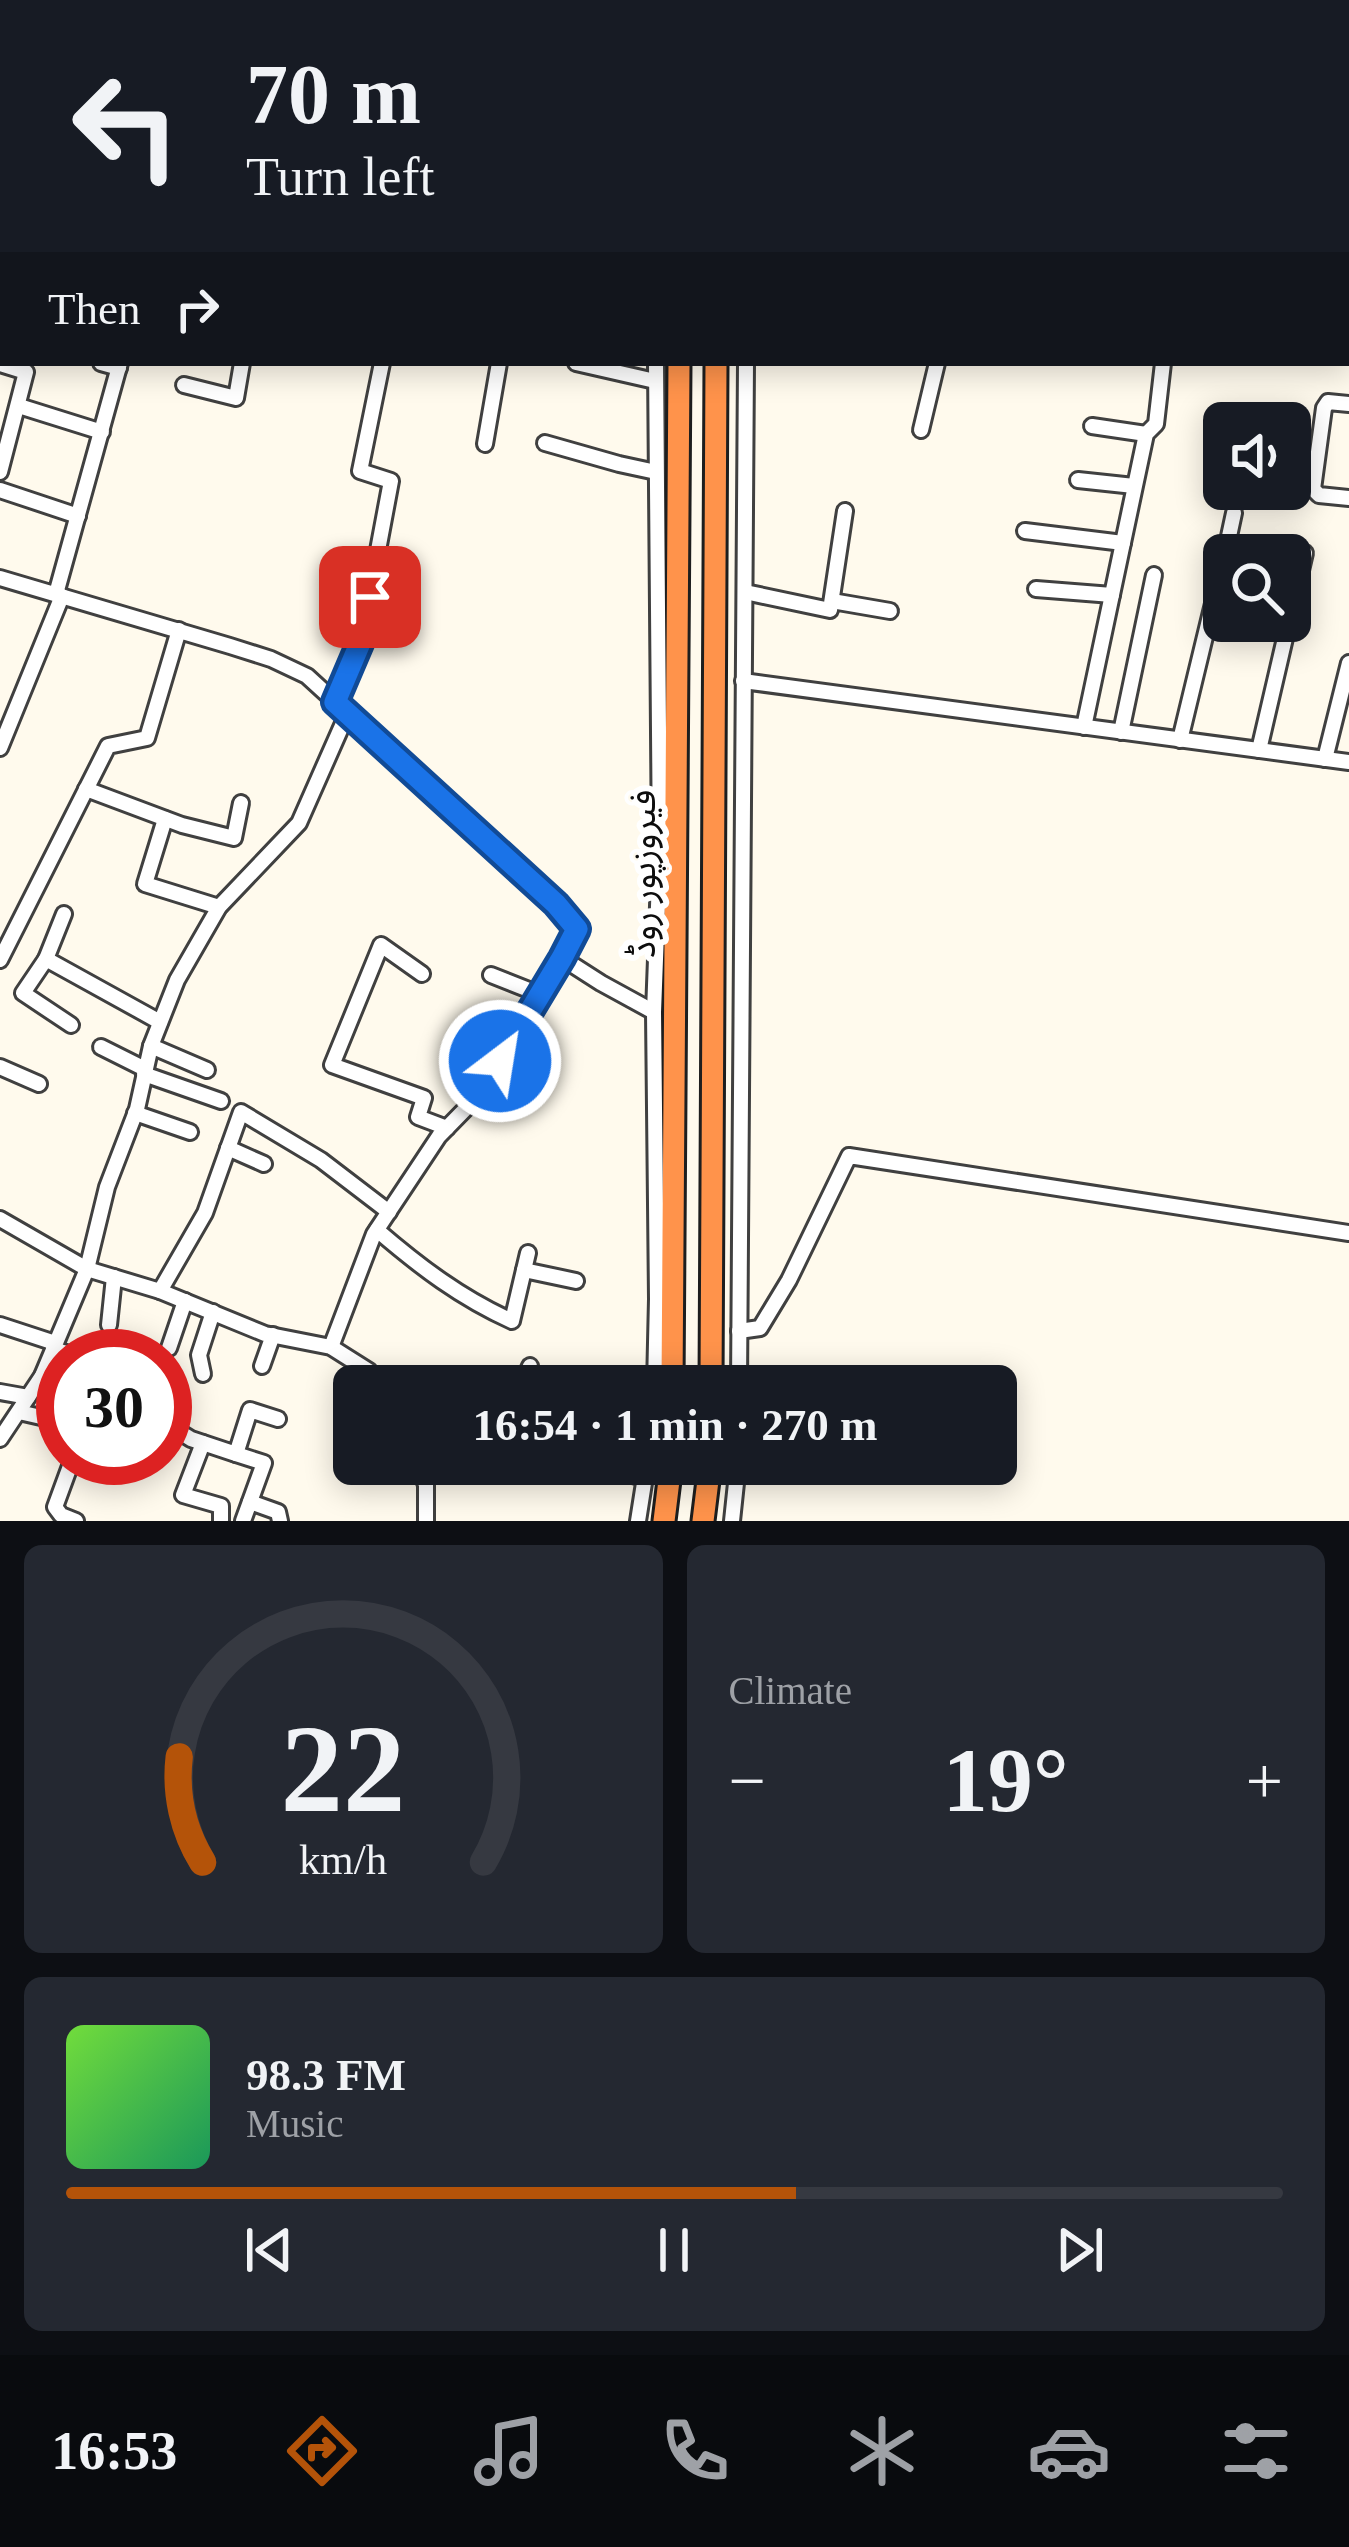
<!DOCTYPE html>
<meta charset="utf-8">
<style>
body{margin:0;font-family:"Times New Roman","Noto Sans Arabic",serif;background:#242831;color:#f1f3f6;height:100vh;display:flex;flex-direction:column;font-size:45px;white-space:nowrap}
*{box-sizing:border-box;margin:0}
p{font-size:39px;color:#9ea1a6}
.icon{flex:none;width:66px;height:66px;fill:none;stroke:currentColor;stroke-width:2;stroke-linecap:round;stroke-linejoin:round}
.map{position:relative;height:1521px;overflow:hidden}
.details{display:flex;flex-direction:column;gap:24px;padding:24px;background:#0d0f14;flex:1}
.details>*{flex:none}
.top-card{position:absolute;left:0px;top:0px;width:1350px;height:366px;box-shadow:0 6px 30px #0003;background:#171b24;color:#f1f3f6;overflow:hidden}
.fabs{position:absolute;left:1203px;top:402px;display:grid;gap:24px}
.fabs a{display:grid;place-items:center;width:108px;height:108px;border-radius:18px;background:#171b24;box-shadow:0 6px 30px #0003;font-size:60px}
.speed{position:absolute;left:36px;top:1329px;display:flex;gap:24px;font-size:60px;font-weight:700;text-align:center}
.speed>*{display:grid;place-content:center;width:156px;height:156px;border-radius:50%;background:#171b24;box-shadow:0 6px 30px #0003;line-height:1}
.speed .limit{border:18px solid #d22;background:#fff;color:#111}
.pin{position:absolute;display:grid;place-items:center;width:102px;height:102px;color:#fff;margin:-51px;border-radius:24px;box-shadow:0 6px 18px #0006}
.me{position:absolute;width:132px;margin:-66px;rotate:31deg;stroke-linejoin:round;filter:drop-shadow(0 0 9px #0008)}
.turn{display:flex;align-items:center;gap:42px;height:252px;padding:0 48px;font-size:54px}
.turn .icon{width:156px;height:156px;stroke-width:2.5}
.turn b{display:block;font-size:84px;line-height:102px}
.then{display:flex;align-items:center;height:114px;padding:0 48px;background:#0003;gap:24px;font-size:45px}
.big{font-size:90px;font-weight:600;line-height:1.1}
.details .card{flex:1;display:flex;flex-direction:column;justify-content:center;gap:18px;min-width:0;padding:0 42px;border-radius:18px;background:#242831}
.details .dial{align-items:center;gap:0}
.dial svg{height:312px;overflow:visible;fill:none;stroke:#363941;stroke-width:7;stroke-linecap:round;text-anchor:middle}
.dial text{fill:#f1f3f6;stroke:none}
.song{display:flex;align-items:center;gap:36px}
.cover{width:144px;height:144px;border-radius:18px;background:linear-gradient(135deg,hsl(100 70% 55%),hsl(150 70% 35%))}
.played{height:12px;border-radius:6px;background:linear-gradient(90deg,#b45309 60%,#363941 60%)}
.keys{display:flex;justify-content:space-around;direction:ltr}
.heat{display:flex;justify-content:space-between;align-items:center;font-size:66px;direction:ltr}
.details .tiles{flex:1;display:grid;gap:24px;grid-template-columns:1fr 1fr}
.card:last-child{grid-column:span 2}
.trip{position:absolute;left:333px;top:1365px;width:684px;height:120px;border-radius:18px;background:#171b24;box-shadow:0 6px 30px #0003;font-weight:600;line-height:120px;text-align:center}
.tab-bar{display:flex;height:192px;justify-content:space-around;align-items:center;background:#090b0e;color:#9ea1a6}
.tab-bar .icon{width:84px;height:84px}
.tab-bar .on{color:#b45309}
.tab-bar b{font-size:54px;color:#f1f3f6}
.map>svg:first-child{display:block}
</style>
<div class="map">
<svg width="1349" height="1521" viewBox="0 0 1349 1521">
<rect width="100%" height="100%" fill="#fffaed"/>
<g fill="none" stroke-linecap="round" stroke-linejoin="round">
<g stroke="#404040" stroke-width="20">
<g id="minor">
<polyline points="180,0 188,3"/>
<polyline points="399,0 405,3"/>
<polyline points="526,0 526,2 531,3"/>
<polyline points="76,3 77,0"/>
<polyline points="482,3 482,0"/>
<polyline points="660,3 660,0"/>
<polyline points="741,3 741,0"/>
<polyline points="1305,3 1305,0"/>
<polyline points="0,18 3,8"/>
<polyline points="1347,81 1349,81"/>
<polyline points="1347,255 1349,255"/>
<polyline points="1347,326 1349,327"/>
<polyline points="101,363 119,368"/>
<polyline points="576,363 655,381"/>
<polyline points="0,364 26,372 0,472"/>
<polyline points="184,385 236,398 242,363"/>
<polyline points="1349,404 1328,402 1324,408 1313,489 1319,495 1349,498"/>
<polyline points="19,406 102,432"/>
<polyline points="1092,426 1146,434"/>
<polyline points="921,430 937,363"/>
<polyline points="545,443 619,464 656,472"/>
<polyline points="485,444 499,363"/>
<polyline points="1078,480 1134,486"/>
<polyline points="0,490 78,516"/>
<polyline points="1025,531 1123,543"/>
<polyline points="1225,555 1234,513"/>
<polyline points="0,578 230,646 271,659 307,676 556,904 577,929 562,958 480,1094 439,1136 374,1234 331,1347"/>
<polyline points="1036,589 1112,595"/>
<polyline points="745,592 830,610 845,511"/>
<polyline points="56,594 120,363"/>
<polyline points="832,601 890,611"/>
<polyline points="1290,618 1305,553"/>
<polyline points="743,681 1349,762"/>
<polyline points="335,702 361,641 391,481 360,471 382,363"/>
<polyline points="1084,727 1146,434 1156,424 1163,363"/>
<polyline points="1121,732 1154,575"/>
<polyline points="1180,740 1224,558"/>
<polyline points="0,748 62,596"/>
<polyline points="1259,750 1289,621"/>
<polyline points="1325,759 1349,663"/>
<polyline points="86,789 182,825 234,838 241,803"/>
<polyline points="165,819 145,884 219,907"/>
<polyline points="64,914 46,959 160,1022"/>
<polyline points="562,958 601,983 654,1012"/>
<polyline points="46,959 23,993 71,1025"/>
<polyline points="0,960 108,746 147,738 179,630"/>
<polyline points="422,974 381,945 332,1065 424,1098 418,1117 447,1128"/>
<polyline points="491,975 539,994"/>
<polyline points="151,1046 207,1070"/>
<polyline points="101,1047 145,1069"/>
<polyline points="0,1067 39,1084"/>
<polyline points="144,1074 221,1101"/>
<polyline points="135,1113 190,1132"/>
<polyline points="228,1148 264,1164"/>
<polyline points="0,1219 87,1269 160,1291 265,1334 331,1347 369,1371 379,1386"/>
<path d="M377,1230C420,1267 461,1298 512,1321L528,1253"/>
<polyline points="524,1270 576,1281"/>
<polyline points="160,1291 205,1213 241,1112 321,1160 389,1212"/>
<polyline points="0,1325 55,1343"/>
<polyline points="109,1325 114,1277"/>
<polyline points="739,1331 760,1328 789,1280 849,1156 1349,1233"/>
<polyline points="169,1348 185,1301"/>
<polyline points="53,1349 76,1356"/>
<polyline points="262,1366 273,1335"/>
<polyline points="203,1374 199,1355 213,1312"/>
<polyline points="42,1376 63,1381"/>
<polyline points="521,1386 530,1366"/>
<polyline points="655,1386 657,1299 654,1012 660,853 656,363"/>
<polyline points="739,1386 746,363"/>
<polyline points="0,1392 28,1397"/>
<polyline points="19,1412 63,1422"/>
<polyline points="165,1423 191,1439 236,1454 250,1410 278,1419"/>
<polyline points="0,1439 42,1376 87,1269 107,1187 137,1109 151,1046 177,980 219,907 299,823 348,712"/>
<polyline points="203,1443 183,1495 221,1506 221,1520"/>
<polyline points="236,1454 264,1463 243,1521"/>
<polyline points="73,1458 55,1507 61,1515 76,1521"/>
<polyline points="418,1464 426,1485 426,1521"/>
<polyline points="586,1464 645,1478"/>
<polyline points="250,1502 278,1512 280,1521"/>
<polyline points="638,1521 647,1464"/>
<polyline points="732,1521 738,1464"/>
</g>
</g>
<g stroke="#1e1e1e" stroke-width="27">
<g id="highway">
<polyline points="682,3 682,0"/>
<polyline points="719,3 719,0"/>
<polyline points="672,1386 679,363"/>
<polyline points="711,1386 716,363"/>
<polyline points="664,1521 671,1464"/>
<polyline points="703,1521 710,1464"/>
</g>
</g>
<use href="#minor" stroke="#fff" stroke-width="14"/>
<use href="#highway" stroke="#ff934b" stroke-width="21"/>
</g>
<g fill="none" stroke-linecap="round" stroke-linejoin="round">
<g stroke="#114b97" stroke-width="30">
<polyline id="route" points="370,597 361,641 335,702 556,904 577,929 562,958 500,1061"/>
</g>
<use href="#route" stroke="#1a73e8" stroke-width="21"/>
</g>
<g text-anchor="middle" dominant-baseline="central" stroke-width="12" stroke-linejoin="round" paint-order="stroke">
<g font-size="36" fill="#0d0d0d" stroke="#fff">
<text transform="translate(643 874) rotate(-90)">فیروزپور روڈ</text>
</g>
</g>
</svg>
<div class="fabs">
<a><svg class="icon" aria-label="sound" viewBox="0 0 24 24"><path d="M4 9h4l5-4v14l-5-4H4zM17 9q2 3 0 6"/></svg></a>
<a><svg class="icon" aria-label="search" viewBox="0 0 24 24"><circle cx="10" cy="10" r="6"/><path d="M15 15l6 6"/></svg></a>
</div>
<div class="speed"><div class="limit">30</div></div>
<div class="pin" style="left:370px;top:597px;background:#d93025"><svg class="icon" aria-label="arrive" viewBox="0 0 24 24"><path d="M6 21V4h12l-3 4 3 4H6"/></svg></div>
<svg class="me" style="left:500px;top:1061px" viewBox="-20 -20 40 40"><circle r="17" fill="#1a73e8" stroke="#fff" stroke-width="3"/><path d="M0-11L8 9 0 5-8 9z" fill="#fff"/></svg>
<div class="trip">16:54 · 1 min · 270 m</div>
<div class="top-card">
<div class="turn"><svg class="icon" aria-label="left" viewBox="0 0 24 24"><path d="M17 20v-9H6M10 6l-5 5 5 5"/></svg><div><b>70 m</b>Turn left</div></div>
<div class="then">Then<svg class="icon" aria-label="right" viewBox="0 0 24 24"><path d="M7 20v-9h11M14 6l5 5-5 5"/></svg></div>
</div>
</div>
<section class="details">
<div class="tiles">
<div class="card dial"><svg viewBox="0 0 100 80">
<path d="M14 69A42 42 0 1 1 86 69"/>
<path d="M14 69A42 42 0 0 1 8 42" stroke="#b45309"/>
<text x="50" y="56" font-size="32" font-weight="700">22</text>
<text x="50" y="72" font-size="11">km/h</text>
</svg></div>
<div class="card"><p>Climate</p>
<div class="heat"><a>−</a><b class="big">19°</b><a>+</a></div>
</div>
<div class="card">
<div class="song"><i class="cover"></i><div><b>98.3 FM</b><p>Music</p></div></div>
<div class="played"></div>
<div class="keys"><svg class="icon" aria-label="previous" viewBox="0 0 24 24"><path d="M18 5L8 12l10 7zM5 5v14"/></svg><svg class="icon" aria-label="pause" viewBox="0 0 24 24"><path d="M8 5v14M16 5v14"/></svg><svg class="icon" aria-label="next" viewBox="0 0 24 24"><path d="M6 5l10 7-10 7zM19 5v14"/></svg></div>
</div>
</div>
</section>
<nav class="tab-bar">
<b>16:53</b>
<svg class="icon on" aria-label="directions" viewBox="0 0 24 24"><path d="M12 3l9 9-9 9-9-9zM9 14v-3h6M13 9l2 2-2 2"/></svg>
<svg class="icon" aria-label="music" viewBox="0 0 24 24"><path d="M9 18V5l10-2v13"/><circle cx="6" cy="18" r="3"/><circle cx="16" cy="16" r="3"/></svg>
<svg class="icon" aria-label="phone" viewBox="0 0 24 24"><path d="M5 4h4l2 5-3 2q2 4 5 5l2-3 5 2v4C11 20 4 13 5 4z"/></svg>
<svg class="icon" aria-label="climate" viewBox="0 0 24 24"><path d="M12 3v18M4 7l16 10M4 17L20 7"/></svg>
<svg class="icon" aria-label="car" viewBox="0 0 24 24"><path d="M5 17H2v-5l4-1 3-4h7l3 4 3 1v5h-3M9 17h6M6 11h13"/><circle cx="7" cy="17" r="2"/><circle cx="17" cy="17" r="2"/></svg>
<svg class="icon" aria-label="filters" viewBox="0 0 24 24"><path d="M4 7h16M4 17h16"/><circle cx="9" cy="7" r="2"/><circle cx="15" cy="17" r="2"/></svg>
</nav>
